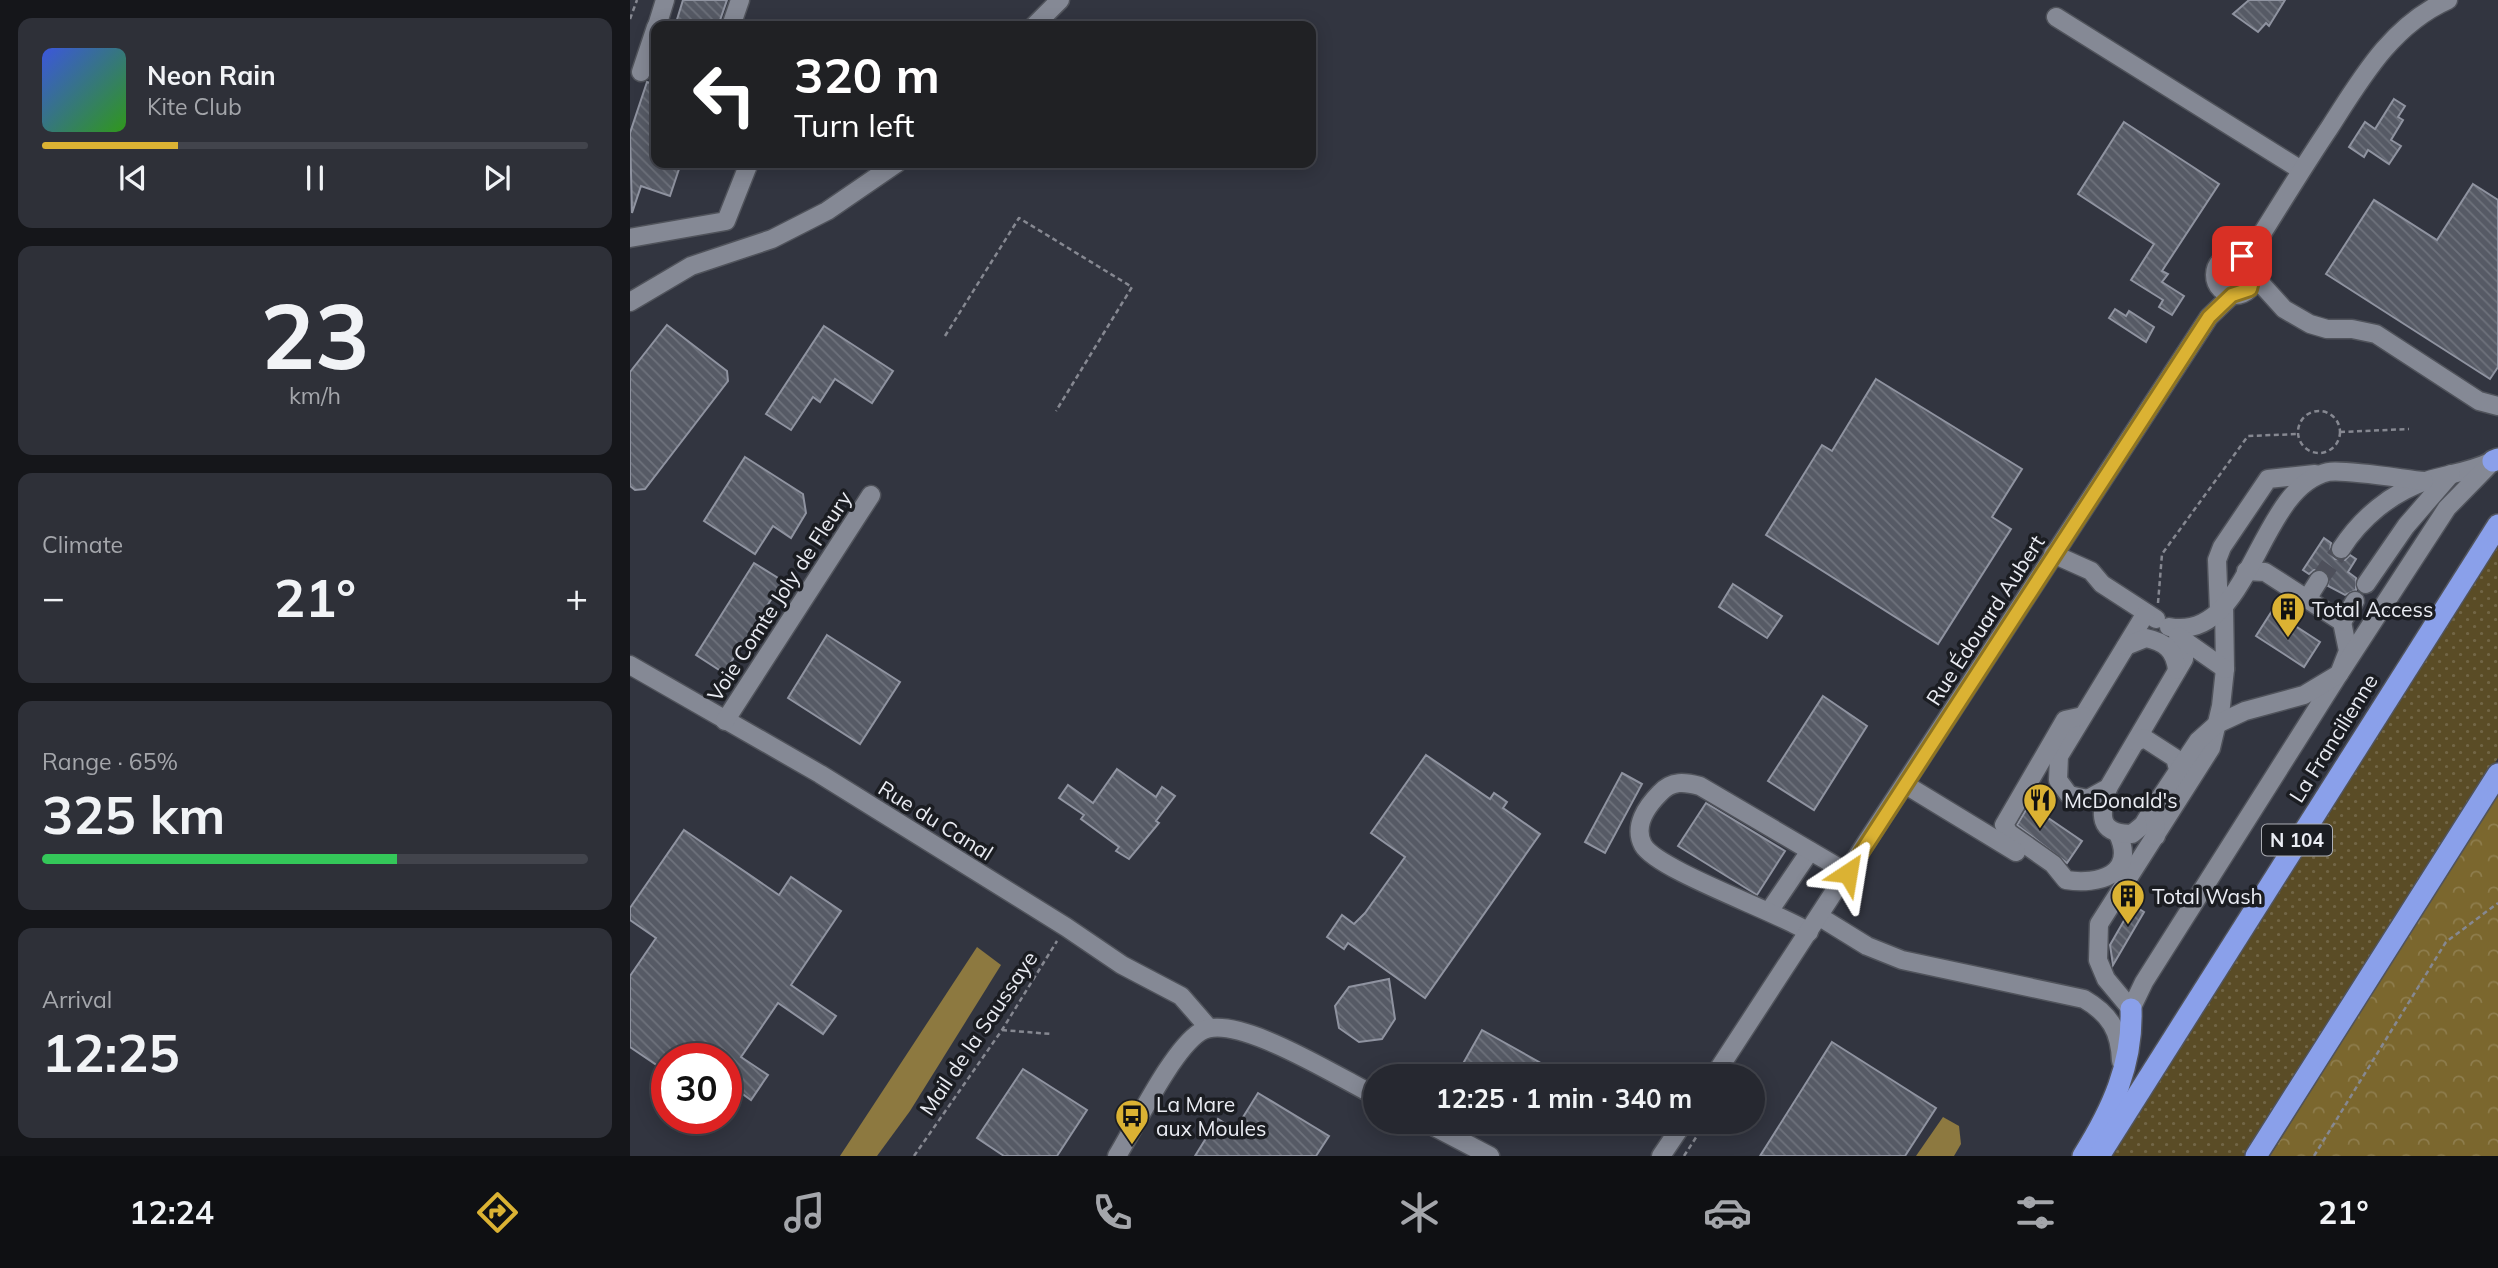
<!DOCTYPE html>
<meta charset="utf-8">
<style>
body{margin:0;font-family:Mulish,sans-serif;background:#2e3038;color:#f1f3f6;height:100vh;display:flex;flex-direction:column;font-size:26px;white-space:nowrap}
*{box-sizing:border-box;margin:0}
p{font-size:23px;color:#a4a6ab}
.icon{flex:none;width:38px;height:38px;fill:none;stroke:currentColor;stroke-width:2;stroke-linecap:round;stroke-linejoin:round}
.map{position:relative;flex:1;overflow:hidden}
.panel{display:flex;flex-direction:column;gap:18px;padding:18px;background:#15161a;width:630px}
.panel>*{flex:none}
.guide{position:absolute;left:21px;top:21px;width:665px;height:147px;border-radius:14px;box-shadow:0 4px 18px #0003,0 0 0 2px #42444c;background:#202124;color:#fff;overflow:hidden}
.speed{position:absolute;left:21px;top:1043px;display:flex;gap:14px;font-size:35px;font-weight:700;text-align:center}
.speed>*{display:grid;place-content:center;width:91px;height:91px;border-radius:50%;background:#262830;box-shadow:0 4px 18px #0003,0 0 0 2px #42444c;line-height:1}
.speed .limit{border:10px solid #d22;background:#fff;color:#111}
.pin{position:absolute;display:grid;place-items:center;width:60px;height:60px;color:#fff;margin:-30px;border-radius:14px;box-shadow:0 4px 10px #0006}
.me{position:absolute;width:77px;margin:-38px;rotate:33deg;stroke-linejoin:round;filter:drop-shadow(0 0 5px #0008)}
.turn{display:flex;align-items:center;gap:24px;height:147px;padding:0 28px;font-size:32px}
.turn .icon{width:91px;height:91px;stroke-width:2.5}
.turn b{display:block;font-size:49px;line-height:60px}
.big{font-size:52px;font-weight:700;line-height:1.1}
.panel .widget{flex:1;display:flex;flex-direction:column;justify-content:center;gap:10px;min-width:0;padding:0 24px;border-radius:14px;background:#2e3038}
.panel .dial{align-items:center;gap:0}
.dial b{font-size:91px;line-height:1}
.song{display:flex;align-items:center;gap:21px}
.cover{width:84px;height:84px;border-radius:10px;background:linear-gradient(135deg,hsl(230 70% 55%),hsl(110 70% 35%))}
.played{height:7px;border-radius:4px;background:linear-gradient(90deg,#dbb233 25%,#42444c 25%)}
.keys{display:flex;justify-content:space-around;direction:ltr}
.heat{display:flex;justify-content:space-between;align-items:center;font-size:38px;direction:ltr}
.charge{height:10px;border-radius:5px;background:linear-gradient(90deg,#34c759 65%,#42444c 0)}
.trip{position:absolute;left:733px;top:1064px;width:402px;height:70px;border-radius:35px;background:#262830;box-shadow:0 4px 18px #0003,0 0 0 2px #42444c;font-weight:700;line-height:70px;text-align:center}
.tabs{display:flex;height:112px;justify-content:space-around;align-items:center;background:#0f1013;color:#a4a6ab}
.tabs .icon{width:49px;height:49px}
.tabs .active{color:#dbb233}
.tabs b{font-size:32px;color:#f1f3f6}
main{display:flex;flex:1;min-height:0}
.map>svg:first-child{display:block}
</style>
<main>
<section class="panel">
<div class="widget">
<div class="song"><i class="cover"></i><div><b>Neon Rain</b><p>Kite Club</p></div></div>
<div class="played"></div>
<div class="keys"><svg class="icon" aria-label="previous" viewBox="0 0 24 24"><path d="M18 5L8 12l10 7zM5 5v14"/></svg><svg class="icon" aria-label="pause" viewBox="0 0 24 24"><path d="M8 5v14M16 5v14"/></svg><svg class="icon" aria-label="next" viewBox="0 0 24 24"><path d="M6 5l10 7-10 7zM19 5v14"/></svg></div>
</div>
<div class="widget dial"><b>23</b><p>km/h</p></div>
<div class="widget"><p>Climate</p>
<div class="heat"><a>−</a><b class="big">21°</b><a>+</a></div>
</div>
<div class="widget"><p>Range · 65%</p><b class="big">325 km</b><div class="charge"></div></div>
<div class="widget"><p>Arrival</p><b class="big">12:25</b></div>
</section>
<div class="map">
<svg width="1868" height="1156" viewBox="0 0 1868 1156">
<defs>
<pattern id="grass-dots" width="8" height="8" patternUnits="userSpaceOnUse" patternTransform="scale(1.75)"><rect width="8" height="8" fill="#5a4c26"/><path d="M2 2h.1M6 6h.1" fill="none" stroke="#726646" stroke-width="1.8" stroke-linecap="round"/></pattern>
<pattern id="forest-crowns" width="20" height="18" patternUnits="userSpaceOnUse" patternTransform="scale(1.75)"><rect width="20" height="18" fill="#7b672e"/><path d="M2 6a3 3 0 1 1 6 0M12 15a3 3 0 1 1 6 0" fill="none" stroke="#8e7d4d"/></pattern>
<pattern id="building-back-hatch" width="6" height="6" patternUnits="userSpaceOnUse" patternTransform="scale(1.75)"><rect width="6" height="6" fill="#565a65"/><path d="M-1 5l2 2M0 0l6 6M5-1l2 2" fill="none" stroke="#6e727c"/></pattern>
</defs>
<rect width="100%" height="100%" fill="#323540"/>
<polygon fill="url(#grass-dots)" points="1868,543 1868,758 1615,1156 1481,1156"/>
<polygon fill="url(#forest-crowns)" points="1868,794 1868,1156 1640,1156"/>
<g fill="#8d7940">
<polygon points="347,947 371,965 280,1111 247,1156 210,1156"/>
<polygon points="1313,1117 1329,1126 1331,1144 1324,1156 1286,1156"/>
</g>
<g fill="url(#building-back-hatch)" stroke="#8f93a0" stroke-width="2">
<polygon points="53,0 97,0 88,26 45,26"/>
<polygon points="1619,0 1655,0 1639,26 1636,23 1628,32 1603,14"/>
<polygon points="17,82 26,85 26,163 51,163 40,196 11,186 2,213 0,133"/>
<polygon points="1764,99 1775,106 1768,117 1773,120 1761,140 1771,146 1759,164 1738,150 1734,157 1719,147 1735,122 1745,129"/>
<polygon points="1494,122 1589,184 1532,271 1538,274 1532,282 1554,296 1542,315 1529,307 1533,300 1501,280 1524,244 1448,194"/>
<polygon points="1843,184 1868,200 1868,367 1860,379 1696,274 1744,200 1807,240"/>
<polygon points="1485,309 1496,316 1499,311 1524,327 1516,342 1479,318"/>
<polygon points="37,325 97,371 98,381 15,489 5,490 0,486 0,372"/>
<polygon points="194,326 263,371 242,403 205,379 190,402 183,397 161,430 136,414"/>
<polygon points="1246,379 1392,469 1362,517 1381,529 1308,644 1136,535 1192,445 1202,451"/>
<polygon points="115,457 173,494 176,513 161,538 143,526 125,554 74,521"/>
<polygon points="1694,538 1701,543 1700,553 1705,559 1715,560 1720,555 1726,559 1718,572 1726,578 1726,590 1715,595 1698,586 1699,575 1694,570 1684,570 1679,574 1673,570"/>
<polygon points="124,563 153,581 94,673 66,655"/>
<polygon points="1103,584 1152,616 1137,638 1089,607"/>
<polygon points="1642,611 1690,642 1674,667 1626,636"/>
<polygon points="197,635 270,682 230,744 158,698"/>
<polygon points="1193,696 1237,726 1184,810 1138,781"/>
<polygon points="796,755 860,799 864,793 877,802 873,808 910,834 795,998 718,943 714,949 697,937 712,915 724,924 735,913 775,857 741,833"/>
<polygon points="487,769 526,797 532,787 545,796 526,821 529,823 499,859 486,851 489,847 451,819 454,815 429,798 438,785 463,803"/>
<polygon points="992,773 1012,784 975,853 955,842"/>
<polygon points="1076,803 1155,851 1127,895 1048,846"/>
<polygon points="1399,805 1452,841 1437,863 1387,825"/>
<polygon points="54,830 149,895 161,877 211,911 161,985 206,1016 193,1034 148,1003 111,1057 138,1075 121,1100 96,1082 96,1059 37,1059 37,1072 0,1047 0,976 26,938 0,920 0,908"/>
<polygon points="1503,905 1514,912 1483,965 1480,945"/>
<polygon points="759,979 765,1019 752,1039 729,1042 709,1028 705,1006 719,987"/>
<polygon points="852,1030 934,1076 826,1076"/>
<polygon points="1202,1042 1306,1108 1275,1156 1130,1156"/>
<polygon points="393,1069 457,1110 427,1156 374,1156 347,1138"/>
<polygon points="628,1093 699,1136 686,1156 565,1156 588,1119 605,1130"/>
</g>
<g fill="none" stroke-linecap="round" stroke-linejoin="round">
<polyline stroke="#4e505b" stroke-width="18" stroke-dasharray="18 9" stroke-linecap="butt" points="1689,580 1711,549"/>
<g stroke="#50535b" stroke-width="21">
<g id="minor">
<polyline points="1426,17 1671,170"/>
<polyline points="27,26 35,0"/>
<polyline points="101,26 110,0"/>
<polyline points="404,26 430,0"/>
<polyline points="11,72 26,27"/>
<polyline points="0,238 96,221 119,163"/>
<circle cx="1605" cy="275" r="20"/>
<path d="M1612,256L1628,240C1652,202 1675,164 1700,127C1732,77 1762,25 1818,0"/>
<polyline points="1625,277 1654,309 1680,324 1697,329 1722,329 1746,334 1849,401 1868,406"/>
<polyline points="0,302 61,266 142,239 197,211 267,163"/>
<path d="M1711,549C1731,518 1761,493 1796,481C1817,474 1840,472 1860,462"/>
<polyline points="1423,554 1461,571 1472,584 1526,619"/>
<polyline points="1616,571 1635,572 1677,599"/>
<polyline points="1736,584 1776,526 1821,474"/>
<polyline points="1594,606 1595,669 1591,706 1581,748 1469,924 1468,960 1476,979 1501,1009 1514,982 1709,674 1718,651 1712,622 1677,599 1689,580"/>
<polyline points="1589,611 1587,560 1592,547 1638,479 1685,474"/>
<polyline points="1516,613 1429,756 1428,780 1439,795 1458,799 1478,788 1554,659 1554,640"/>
<polyline points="1712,622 1725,601"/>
<path d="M1539,627C1621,643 1627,488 1698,472C1714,469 1774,479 1794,481"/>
<polyline points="1548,636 1595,669"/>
<path d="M1496,646L1516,638C1535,642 1545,650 1547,670"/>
<polyline points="0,665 190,774 436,927 492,965 551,996 578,1027"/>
<path d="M1453,716L1435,720L1374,825L1379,833L1423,864L1436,880C1468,885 1507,875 1488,834"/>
<polyline points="95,721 241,495"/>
<polyline points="1506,742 1514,738 1545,758 1548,769"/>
<polyline points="1276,785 1386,852"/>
<path d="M1478,788C1470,814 1467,834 1502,834L1513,825L1524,807"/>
<polyline points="1526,836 1524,807 1568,741 1587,724 1615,711 1674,695 1709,674 1817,508 1863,461"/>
<polyline points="1140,910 1180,851"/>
<path d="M1190,917L1237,946L1272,960L1454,999C1480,1014 1490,1031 1491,1061"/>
<path d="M1179,932C1148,912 1027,870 1013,845C1003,826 1017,806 1030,793C1042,780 1055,782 1070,786L1218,873"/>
<polyline points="1084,1076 1579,317 1602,295"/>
<polyline points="795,1122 860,1156"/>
<path d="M487,1156C506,1125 542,1050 570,1032C603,1010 711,1079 746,1096"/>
<polyline points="1031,1156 1054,1122"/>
</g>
</g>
<g stroke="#50535b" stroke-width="24">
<g id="highway">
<polyline points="1863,461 1868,459"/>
<path d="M1453,1156C1482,1110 1503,1064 1501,1009"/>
<polyline points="1469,1156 1868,525"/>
<polyline points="1626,1156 1868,774"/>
</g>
</g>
<g stroke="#868891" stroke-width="2.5" stroke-dasharray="5 3.5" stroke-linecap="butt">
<polyline points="0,19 7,0"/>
<polyline points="315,336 389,218 502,287 426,411"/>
<circle cx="1689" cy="432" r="21"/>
<polyline points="1710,432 1779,429"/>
<polyline points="1528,603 1532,554 1618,436 1668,434"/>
<polyline points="372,1030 421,1034"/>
<polyline points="284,1156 372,1030 427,941"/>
<polyline points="1054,1156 1076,1122"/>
<polyline points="1684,1156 1816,942 1868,903"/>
</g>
<use href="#minor" stroke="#858995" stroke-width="18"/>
<use href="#highway" stroke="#8aa0ea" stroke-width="21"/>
</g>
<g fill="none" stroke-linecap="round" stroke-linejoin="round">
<g stroke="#8e7421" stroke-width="18">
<polyline id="route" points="1218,873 1579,317 1602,295 1620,289 1625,270 1612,256"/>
</g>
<use href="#route" stroke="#dbb233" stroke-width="12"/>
</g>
<defs>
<g id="building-pin" transform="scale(1.75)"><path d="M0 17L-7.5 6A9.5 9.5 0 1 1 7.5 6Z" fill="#dbb233" stroke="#1b1d22"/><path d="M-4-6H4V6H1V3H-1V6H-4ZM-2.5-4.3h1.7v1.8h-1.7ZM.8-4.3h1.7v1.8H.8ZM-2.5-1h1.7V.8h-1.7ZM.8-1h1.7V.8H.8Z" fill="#111"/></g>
<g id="restaurant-pin" transform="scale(1.75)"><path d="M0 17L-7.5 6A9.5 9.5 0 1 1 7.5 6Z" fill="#dbb233" stroke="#1b1d22"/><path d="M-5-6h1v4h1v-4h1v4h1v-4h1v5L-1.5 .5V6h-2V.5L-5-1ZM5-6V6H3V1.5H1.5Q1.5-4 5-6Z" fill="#111"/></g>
<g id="bus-pin" transform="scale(1.75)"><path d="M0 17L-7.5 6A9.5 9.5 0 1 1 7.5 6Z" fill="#dbb233" stroke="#1b1d22"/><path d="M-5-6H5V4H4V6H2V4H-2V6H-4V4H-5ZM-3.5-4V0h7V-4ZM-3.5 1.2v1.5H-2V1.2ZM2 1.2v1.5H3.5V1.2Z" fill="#111"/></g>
</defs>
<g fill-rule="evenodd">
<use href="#building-pin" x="1658" y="609"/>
<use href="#restaurant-pin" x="1410" y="800"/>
<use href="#building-pin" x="1498" y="896"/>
<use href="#bus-pin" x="502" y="1116"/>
</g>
<g text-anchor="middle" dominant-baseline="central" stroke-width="7" stroke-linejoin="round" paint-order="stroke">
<rect fill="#1b1d22" stroke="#acaeb4" stroke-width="2" x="1632" y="824.5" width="70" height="31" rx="5"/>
<g font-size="19" font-weight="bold" fill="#eaecf3">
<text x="1667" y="840">N 104</text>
</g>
<g font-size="21" fill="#eaecf3" stroke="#1b1d22">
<text transform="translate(149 596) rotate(-57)">Voie Comte Joly de Fleury</text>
<text transform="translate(1355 620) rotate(-57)">Rue Édouard Aubert</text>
<text transform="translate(1703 738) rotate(-58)">La Francilienne</text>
<text transform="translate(306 820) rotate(32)">Rue du Canal</text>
<text transform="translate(348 1033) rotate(-56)">Mail de la Saussaye</text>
</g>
<g font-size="21" fill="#eaecf3" stroke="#1b1d22" text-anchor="start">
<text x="1682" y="609">Total Access</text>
<text x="1434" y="800">McDonald's</text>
<text x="1522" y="896">Total Wash</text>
<text x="526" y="1104">La Mare<tspan x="526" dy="24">aux Moules</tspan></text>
</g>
</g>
</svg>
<div class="speed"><div class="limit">30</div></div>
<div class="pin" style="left:1612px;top:256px;background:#d93025"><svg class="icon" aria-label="arrive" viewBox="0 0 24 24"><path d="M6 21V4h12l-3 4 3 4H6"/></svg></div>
<svg class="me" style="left:1218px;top:873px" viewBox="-20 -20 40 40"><path d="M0-17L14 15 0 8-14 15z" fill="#dbb233" stroke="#fff" stroke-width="4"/></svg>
<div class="trip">12:25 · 1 min · 340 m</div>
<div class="guide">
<div class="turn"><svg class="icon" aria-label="left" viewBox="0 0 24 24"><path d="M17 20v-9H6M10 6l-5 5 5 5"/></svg><div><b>320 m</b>Turn left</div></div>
</div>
</div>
</main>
<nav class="tabs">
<b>12:24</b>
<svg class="icon active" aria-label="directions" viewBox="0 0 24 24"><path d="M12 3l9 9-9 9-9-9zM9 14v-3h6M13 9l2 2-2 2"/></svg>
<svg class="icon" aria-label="music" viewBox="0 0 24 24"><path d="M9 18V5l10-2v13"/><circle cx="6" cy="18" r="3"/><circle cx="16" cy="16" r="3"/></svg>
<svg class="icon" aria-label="phone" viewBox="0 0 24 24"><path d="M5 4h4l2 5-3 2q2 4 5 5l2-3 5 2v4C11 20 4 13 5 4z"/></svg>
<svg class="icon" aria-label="climate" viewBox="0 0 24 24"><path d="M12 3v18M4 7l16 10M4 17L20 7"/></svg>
<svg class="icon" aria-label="car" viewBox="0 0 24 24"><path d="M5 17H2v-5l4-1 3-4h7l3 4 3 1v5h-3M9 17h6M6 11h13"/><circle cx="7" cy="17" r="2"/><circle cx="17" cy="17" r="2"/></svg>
<svg class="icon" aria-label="filters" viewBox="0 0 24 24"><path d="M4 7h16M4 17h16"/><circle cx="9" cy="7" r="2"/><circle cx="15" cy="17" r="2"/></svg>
<b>21°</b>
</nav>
